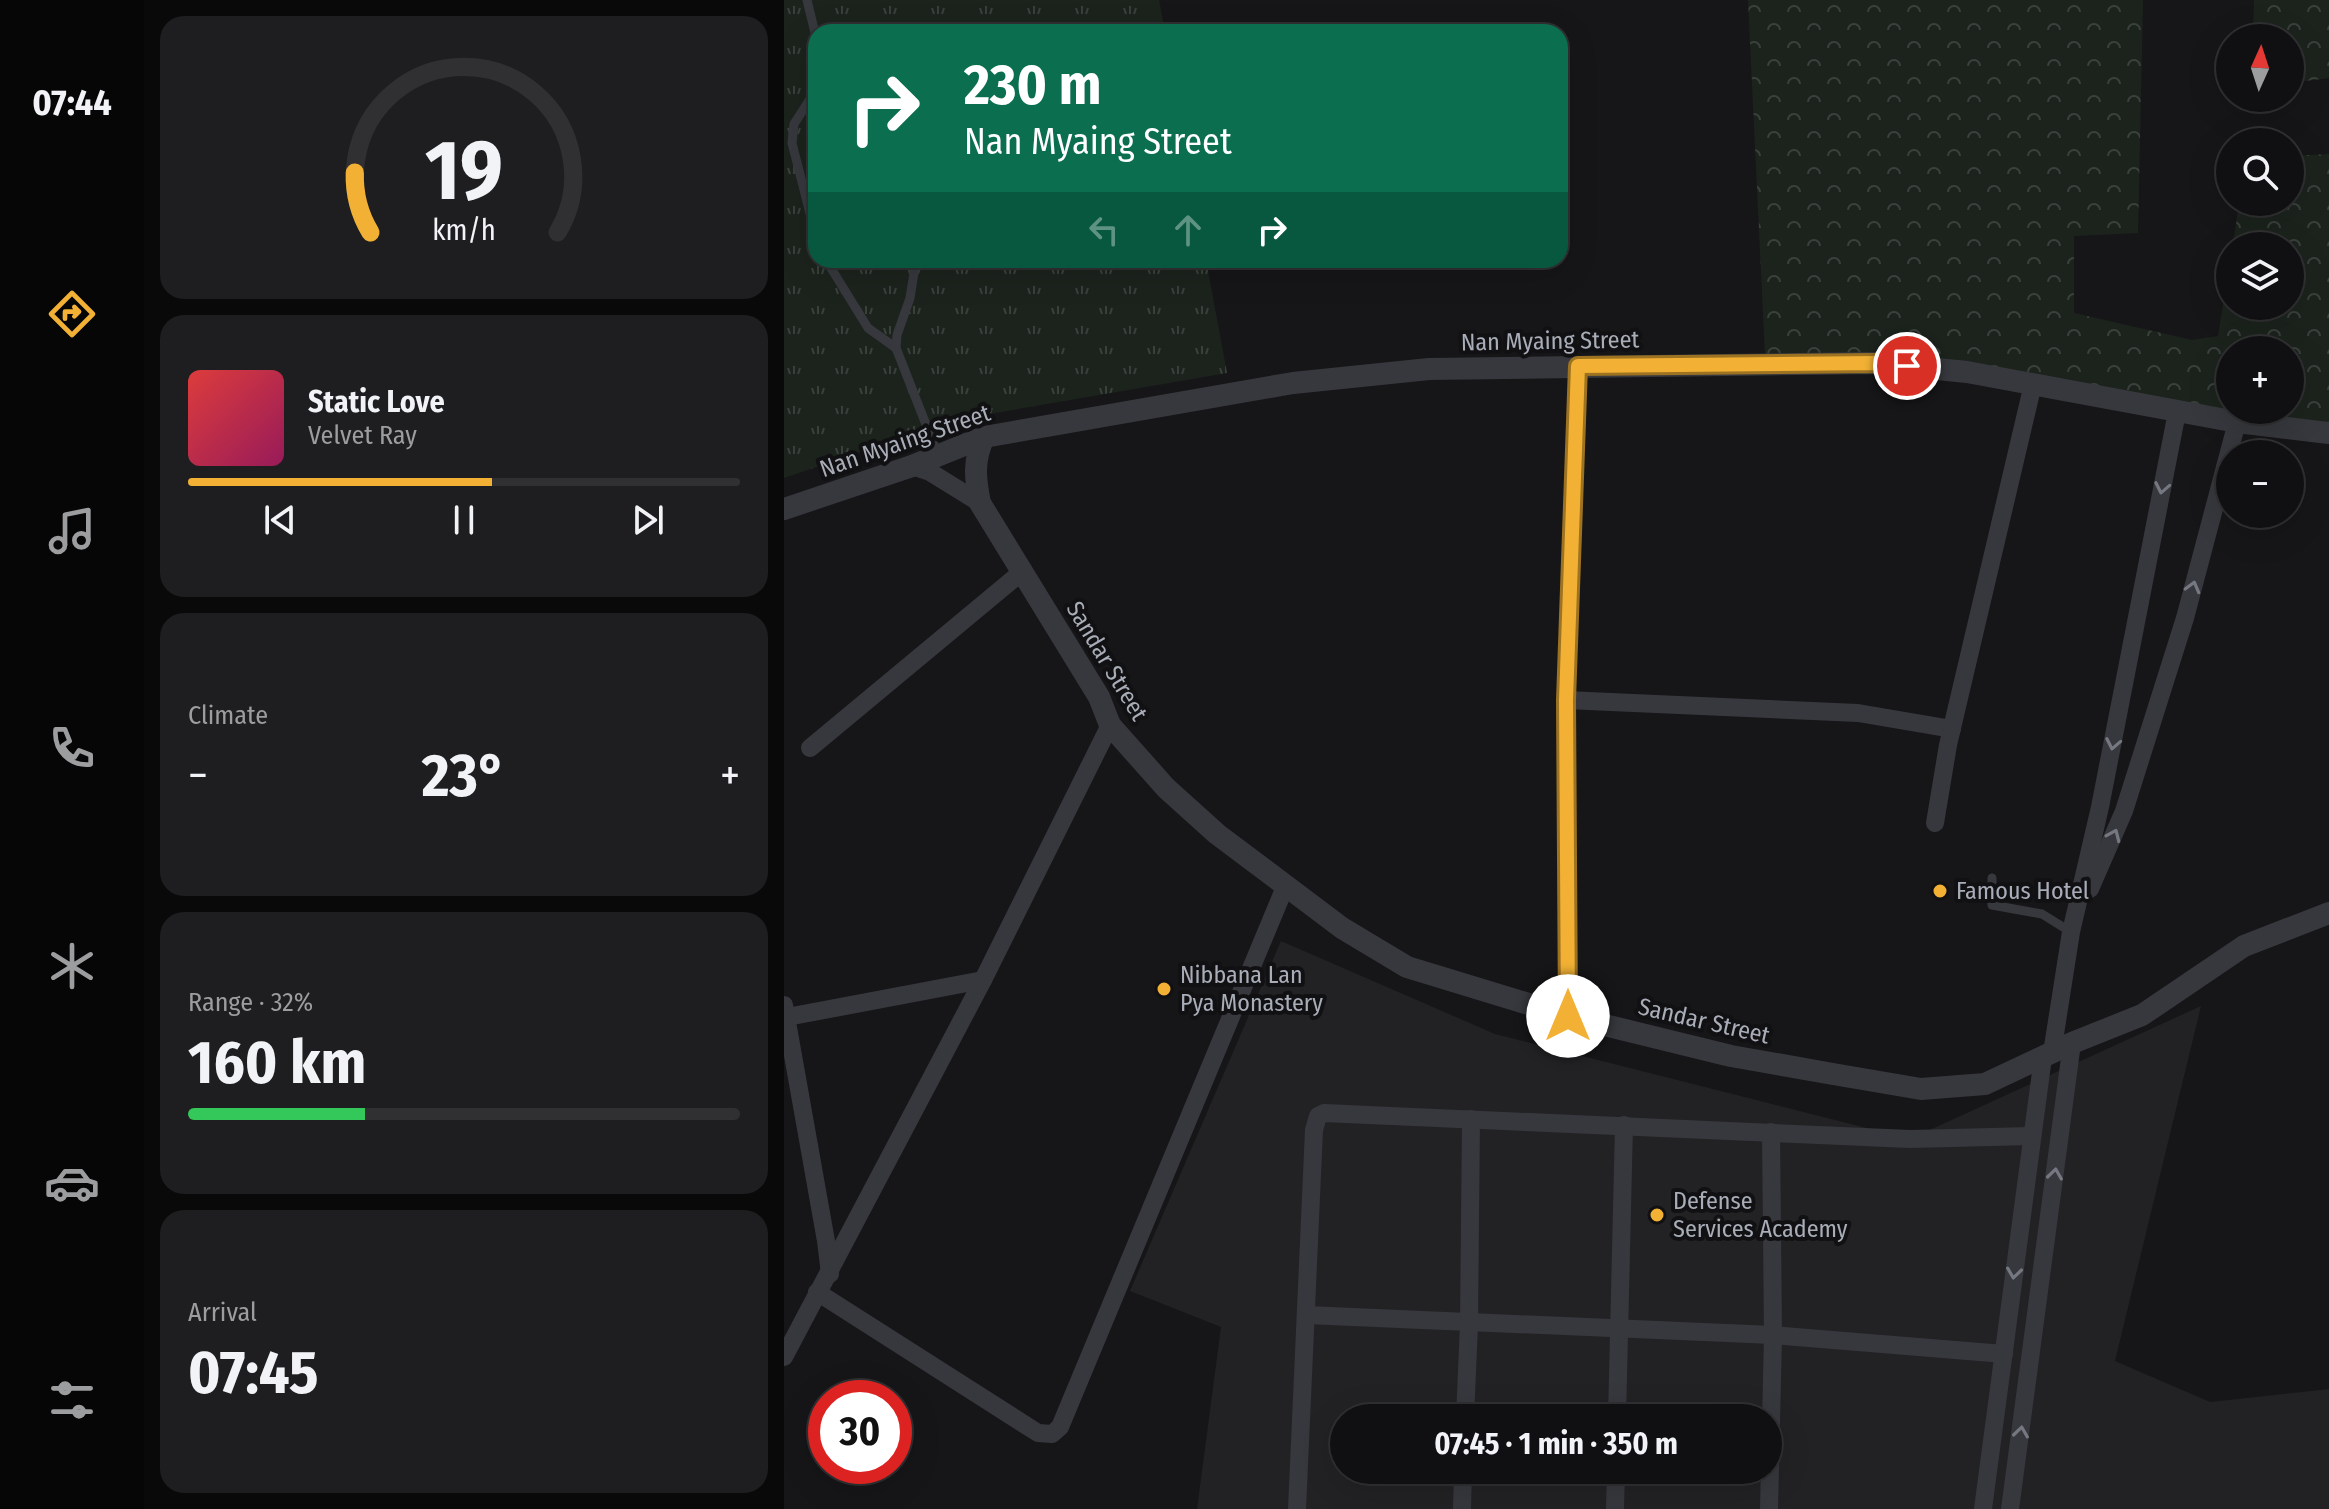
<!DOCTYPE html>
<meta charset="utf-8">
<style>
body{margin:0;font-family:"Fira Sans Condensed",sans-serif;background:#1e1e20;color:#f1f3f6;height:100vh;display:flex;flex-direction:column;font-size:30px;white-space:nowrap}
*{box-sizing:border-box;margin:0}
p{font-size:26px;color:#9c9d9f}
.icon{flex:none;width:44px;height:44px;fill:none;stroke:currentColor;stroke-width:2;stroke-linecap:round;stroke-linejoin:round}
.map{position:relative;flex:1;overflow:hidden}
.details{display:flex;flex-direction:column;gap:16px;padding:16px;background:#09090a;width:640px}
.details>*{flex:none}
.banner{position:absolute;left:24px;top:24px;width:760px;height:244px;border-radius:24px;box-shadow:0 8px 32px #0002,0 0 0 2px #303032;background:#0b6e4f;color:#fff;overflow:hidden}
.needle{width:52px;rotate:3deg}
.buttons{position:absolute;left:1432px;top:24px;display:grid;gap:16px}
.buttons a{display:grid;place-items:center;width:88px;height:88px;border-radius:50%;background:#101012;box-shadow:0 8px 32px #0002,0 0 0 2px #303032;font-size:40px}
.speed{position:absolute;left:24px;top:1380px;display:flex;gap:16px;font-size:40px;font-weight:700;text-align:center}
.speed>*{display:grid;place-content:center;width:104px;height:104px;border-radius:50%;background:#101012;box-shadow:0 8px 32px #0002,0 0 0 2px #303032;line-height:1}
.speed .limit{border:12px solid #d22;background:#fff;color:#111}
.pin{position:absolute;display:grid;place-items:center;width:68px;height:68px;color:#fff;margin:-34px;border:4px solid #fff;border-radius:50%;box-shadow:0 2px 8px #0007}
.me{position:absolute;width:88px;margin:-44px;rotate:0deg;stroke-linejoin:round;filter:drop-shadow(0 0 6px #0008)}
.turn{display:flex;align-items:center;gap:28px;height:168px;padding:0 24px;font-size:36px}
.turn .icon{width:104px;height:104px;stroke-width:2.5}
.turn b{display:block;font-size:56px;line-height:68px}
.lanes{display:flex;align-items:center;height:76px;padding:0 24px;background:#0003;justify-content:center;gap:40px;direction:ltr}
.lanes .off{opacity:.35}
.big{font-size:60px;font-weight:700;line-height:1.1}
.details .tile{flex:1;display:flex;flex-direction:column;justify-content:center;gap:12px;min-width:0;padding:0 28px;border-radius:24px;background:#1e1e20}
.details .dial{align-items:center;gap:0}
.dial svg{height:208px;overflow:visible;fill:none;stroke:#303032;stroke-width:7;stroke-linecap:round;text-anchor:middle}
.dial text{fill:#f1f3f6;stroke:none}
.song{display:flex;align-items:center;gap:24px}
.cover{width:96px;height:96px;border-radius:12px;background:linear-gradient(135deg,hsl(0 70% 55%),hsl(330 70% 35%))}
.played{height:8px;border-radius:4px;background:linear-gradient(90deg,#f2b134 55%,#303032 55%)}
.keys{display:flex;justify-content:space-around;direction:ltr}
.heat{display:flex;justify-content:space-between;align-items:center;font-size:44px;direction:ltr}
.charge{height:12px;border-radius:6px;background:linear-gradient(90deg,#34c759 32%,#303032 0)}
.trip{position:absolute;left:546px;top:1404px;width:452px;height:80px;border-radius:40px;background:#101012;box-shadow:0 8px 32px #0002,0 0 0 2px #303032;font-weight:700;line-height:80px;text-align:center}
main{display:flex;flex:1;min-height:0}
.tab-bar{display:flex;flex-direction:column;width:144px;justify-content:space-around;align-items:center;background:#060607;color:#9c9d9f}
.tab-bar .icon{width:56px;height:56px}
.tab-bar .selected{color:#f2b134}
.tab-bar b{font-size:36px;color:#f1f3f6}
.map>svg:first-child{display:block}
</style>
<main>
<nav class="tab-bar">
<b>07:44</b>
<svg class="icon selected" aria-label="directions" viewBox="0 0 24 24"><path d="M12 3l9 9-9 9-9-9zM9 14v-3h6M13 9l2 2-2 2"/></svg>
<svg class="icon" aria-label="music" viewBox="0 0 24 24"><path d="M9 18V5l10-2v13"/><circle cx="6" cy="18" r="3"/><circle cx="16" cy="16" r="3"/></svg>
<svg class="icon" aria-label="phone" viewBox="0 0 24 24"><path d="M5 4h4l2 5-3 2q2 4 5 5l2-3 5 2v4C11 20 4 13 5 4z"/></svg>
<svg class="icon" aria-label="climate" viewBox="0 0 24 24"><path d="M12 3v18M4 7l16 10M4 17L20 7"/></svg>
<svg class="icon" aria-label="car" viewBox="0 0 24 24"><path d="M5 17H2v-5l4-1 3-4h7l3 4 3 1v5h-3M9 17h6M6 11h13"/><circle cx="7" cy="17" r="2"/><circle cx="17" cy="17" r="2"/></svg>
<svg class="icon" aria-label="filters" viewBox="0 0 24 24"><path d="M4 7h16M4 17h16"/><circle cx="9" cy="7" r="2"/><circle cx="15" cy="17" r="2"/></svg>
</nav>
<section class="details">
<div class="tile dial"><svg viewBox="0 0 100 80">
<path d="M14 69A42 42 0 1 1 86 69"/>
<path d="M14 69A42 42 0 0 1 8 46" stroke="#f2b134"/>
<text x="50" y="56" font-size="32" font-weight="700">19</text>
<text x="50" y="72" font-size="11">km/h</text>
</svg></div>
<div class="tile">
<div class="song"><i class="cover"></i><div><b>Static Love</b><p>Velvet Ray</p></div></div>
<div class="played"></div>
<div class="keys"><svg class="icon" aria-label="previous" viewBox="0 0 24 24"><path d="M18 5L8 12l10 7zM5 5v14"/></svg><svg class="icon" aria-label="pause" viewBox="0 0 24 24"><path d="M8 5v14M16 5v14"/></svg><svg class="icon" aria-label="next" viewBox="0 0 24 24"><path d="M6 5l10 7-10 7zM19 5v14"/></svg></div>
</div>
<div class="tile"><p>Climate</p>
<div class="heat"><a>−</a><b class="big">23°</b><a>+</a></div>
</div>
<div class="tile"><p>Range · 32%</p><b class="big">160 km</b><div class="charge"></div></div>
<div class="tile"><p>Arrival</p><b class="big">07:45</b></div>
</section>
<div class="map">
<svg width="1545" height="1509" viewBox="0 0 1545 1509">
<defs>
<pattern id="grass-tufts" width="24" height="20" patternUnits="userSpaceOnUse" patternTransform="scale(2)"><rect width="24" height="20" fill="#1c231d"/><path d="M3 7l-1-3M5 7V3M7 7l1-3M15 17l-1-3M17 17v-4M19 17l1-3" fill="none" stroke="#3a403c"/></pattern>
<pattern id="forest-crowns" width="20" height="18" patternUnits="userSpaceOnUse" patternTransform="scale(2)"><rect width="20" height="18" fill="#1c231d"/><path d="M2 6a3 3 0 1 1 6 0M12 15a3 3 0 1 1 6 0" fill="none" stroke="#3a403c"/></pattern>
</defs>
<rect width="100%" height="100%" fill="#161618"/>
<path fill="#222225" fill-rule="evenodd" d="M497,941L711,1034L1126,1139L1417,1006L1331,1361L1426,1402L1545,1389V1509H413L437,1327L346,1291ZM560,1418H984V1470H560Z"/>
<polygon fill="url(#grass-tufts)" points="0,0 375,0 381,32 32,32 32,260 422,260 443,373 205,414 137,431 0,478"/>
<g fill="url(#forest-crowns)" fill-rule="evenodd">
<path d="M964,0H1359L1354,233L1290,236V313L1408,340L1434,336L1446,262V306H1506V246H1449L1455,202H1506V156L1545,154V428L981,354ZM1446,350H1506V410H1446Z"/>
<polygon points="1470,0 1545,0 1545,78 1506,83 1506,38 1469,38"/>
</g>
<g fill="none" stroke-linecap="round" stroke-linejoin="round">
<g stroke="#37383d" stroke-width="9">
<polyline points="23,0 32,37"/>
<polyline points="32,90 10,124 8,143 32,237"/>
<polyline points="42,260 84,328 112,348"/>
<polyline points="132,260 126,298 113,335 112,348 154,455"/>
<polyline points="1208,878 1208,905 1258,914 1287,932"/>
</g>
<g stroke="#37383d" stroke-width="18">
<polyline points="128,466 146,472 196,503"/>
<polyline points="782,700 1074,713 1168,729"/>
<polyline points="26,748 239,571"/>
<polyline points="1151,823 1164,745 1249,384"/>
<polyline points="1306,889 1340,811 1401,618 1453,422"/>
<polyline points="0,1005 42,1241 46,1274"/>
<polyline points="784,1016 782,700 794,366"/>
<polyline points="3,1017 199,980"/>
<polyline points="1268,1053 1287,932 1316,807 1393,412"/>
<polyline points="33,1292 254,1433 268,1434 276,1427 501,887"/>
<polyline points="523,1315 989,1335 1220,1354"/>
<polyline points="0,1357 199,980 326,725"/>
<polyline points="681,1418 685,1324 687,1119"/>
<polyline points="833,1418 840,1125"/>
<polyline points="513,1509 530,1130 534,1116 540,1113 1126,1139 1248,1136"/>
<polyline points="678,1509 679,1470"/>
<polyline points="831,1509 832,1470"/>
<polyline points="985,1509 989,1335 987,1132"/>
<polyline points="1199,1509 1259,1057"/>
<polyline points="1226,1509 1288,1043"/>
</g>
<g stroke="#37383d" stroke-width="22">
<path d="M200,437C189,461 191,478 196,503L315,697L326,725L382,788L433,834L558,928L623,967L784,1016L947,1056L1049,1074L1137,1089L1201,1084L1288,1043L1358,1015L1460,946L1545,913"/>
<polyline points="0,509 128,466 200,437 509,383 645,369 1093,363 1183,372 1453,422 1545,433"/>
</g>
</g>
<defs><path id="oneway-chevron" d="M-2-3.5L2.5 0L-2 3.5" fill="none" stroke-width="1.6" stroke-linecap="round" stroke-linejoin="round" transform="scale(2)"/></defs>
<g stroke="#757881">
<use href="#oneway-chevron" transform="translate(1378 488) rotate(101)"/>
<use href="#oneway-chevron" transform="translate(1409 587) rotate(-75)"/>
<use href="#oneway-chevron" transform="translate(1329 744) rotate(101)"/>
<use href="#oneway-chevron" transform="translate(1330 835) rotate(-66)"/>
<use href="#oneway-chevron" transform="translate(1271 1174) rotate(-82)"/>
<use href="#oneway-chevron" transform="translate(1230 1273) rotate(98)"/>
<use href="#oneway-chevron" transform="translate(1237 1432) rotate(-82)"/>
</g>
<g fill="none" stroke-linecap="round" stroke-linejoin="round">
<g stroke="#9d7322" stroke-width="20">
<polyline id="route" points="784,1016 782,700 794,366 1093,363 1123,366"/>
</g>
<use href="#route" stroke="#f2b134" stroke-width="14"/>
</g>
<g fill="#f2b134" stroke="#111113" stroke-width="3">
<circle cx="1156" cy="891" r="8"/>
<circle cx="380" cy="989" r="8"/>
<circle cx="873" cy="1215" r="8"/>
</g>
<g text-anchor="middle" dominant-baseline="central" stroke-width="8" stroke-linejoin="round" paint-order="stroke">
<g font-size="24" fill="#a8adb8" stroke="#111113">
<text transform="translate(766 341) rotate(-1)">Nan Myaing Street</text>
<text transform="translate(121 441) rotate(-19)">Nan Myaing Street</text>
<text transform="translate(323 661) rotate(59)">Sandar Street</text>
<text transform="translate(920 1021) rotate(13)">Sandar Street</text>
</g>
<g font-size="24" fill="#a8adb8" stroke="#111113" text-anchor="start">
<text x="1172" y="891">Famous Hotel</text>
<text x="396" y="975">Nibbana Lan<tspan x="396" dy="28">Pya Monastery</tspan></text>
<text x="889" y="1201">Defense<tspan x="889" dy="28">Services Academy</tspan></text>
</g>
</g>
</svg>
<div class="buttons">
<a><svg class="needle" viewBox="-14 -14 28 28"><path d="M0-13l5 13h-10z" fill="#e53935"/><path d="M0 13l5-13h-10z" fill="#9c9d9f"/></svg></a>
<a><svg class="icon" aria-label="search" viewBox="0 0 24 24"><circle cx="10" cy="10" r="6"/><path d="M15 15l6 6"/></svg></a>
<a><svg class="icon" aria-label="layers" viewBox="0 0 24 24"><path d="M12 4l9 5-9 5-9-5zM3 14l9 5 9-5"/></svg></a>
<a>+</a>
<a>−</a>
</div>
<div class="speed"><div class="limit">30</div></div>
<div class="pin" style="left:1123px;top:366px;background:#d93025"><svg class="icon" aria-label="arrive" viewBox="0 0 24 24"><path d="M6 21V4h12l-3 4 3 4H6"/></svg></div>
<svg class="me" style="left:784px;top:1016px" viewBox="-20 -20 40 40"><circle r="19" fill="#fff"/><path d="M0-13L10 11 0 6-10 11z" fill="#f2b134"/></svg>
<div class="trip">07:45 · 1 min · 350 m</div>
<div class="banner">
<div class="turn"><svg class="icon" aria-label="right" viewBox="0 0 24 24"><path d="M7 20v-9h11M14 6l5 5-5 5"/></svg><div><b>230 m</b>Nan Myaing Street</div></div>
<div class="lanes"><svg class="icon off" aria-label="left" viewBox="0 0 24 24"><path d="M17 20v-9H6M10 6l-5 5 5 5"/></svg><svg class="icon off" aria-label="ahead" viewBox="0 0 24 24"><path d="M12 20V5M6 11l6-6 6 6"/></svg><svg class="icon" aria-label="right" viewBox="0 0 24 24"><path d="M7 20v-9h11M14 6l5 5-5 5"/></svg></div>
</div>
</div>
</main>
